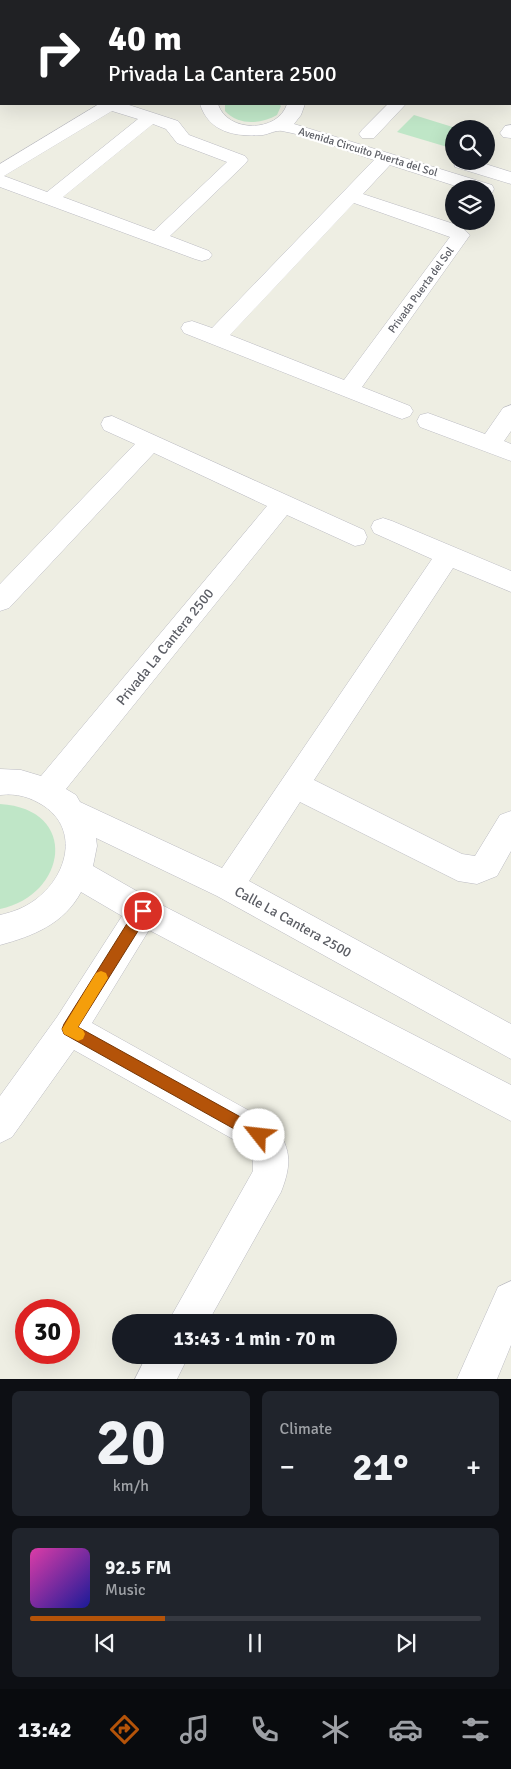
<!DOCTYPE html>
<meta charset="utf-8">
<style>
body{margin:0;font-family:Signika,sans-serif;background:#20242c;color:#f1f3f6;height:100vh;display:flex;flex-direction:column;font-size:19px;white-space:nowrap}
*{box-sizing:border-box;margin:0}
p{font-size:16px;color:#9ea1a6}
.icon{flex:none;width:28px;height:28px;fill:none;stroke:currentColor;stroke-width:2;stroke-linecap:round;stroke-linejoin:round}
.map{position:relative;height:1379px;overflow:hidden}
.details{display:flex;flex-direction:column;gap:12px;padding:12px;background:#0d0f14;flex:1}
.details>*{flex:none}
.banner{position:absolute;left:0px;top:0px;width:511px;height:105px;box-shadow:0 5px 20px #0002;background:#202124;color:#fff;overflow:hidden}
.tools{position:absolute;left:445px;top:120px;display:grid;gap:10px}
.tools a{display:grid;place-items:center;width:50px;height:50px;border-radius:50%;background:#171b24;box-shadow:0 5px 20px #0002;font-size:25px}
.speed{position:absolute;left:15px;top:1299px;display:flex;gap:10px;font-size:25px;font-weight:700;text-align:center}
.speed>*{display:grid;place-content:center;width:65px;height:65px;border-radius:50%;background:#171b24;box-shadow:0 5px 20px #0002;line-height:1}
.speed .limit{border:8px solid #d22;background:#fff;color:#111}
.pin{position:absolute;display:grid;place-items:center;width:42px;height:42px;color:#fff;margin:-21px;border:2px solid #fff;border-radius:50%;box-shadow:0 1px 5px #0007}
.me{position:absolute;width:55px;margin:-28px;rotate:299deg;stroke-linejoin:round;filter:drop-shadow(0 0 4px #0008)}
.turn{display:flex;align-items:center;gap:18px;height:105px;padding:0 25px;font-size:22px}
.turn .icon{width:65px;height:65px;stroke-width:2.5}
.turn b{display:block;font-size:35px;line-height:42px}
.big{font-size:38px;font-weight:800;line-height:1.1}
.details .widget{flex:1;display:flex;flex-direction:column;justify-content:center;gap:8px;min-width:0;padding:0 18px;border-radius:8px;background:#20242c}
.details .dial{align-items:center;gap:0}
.dial b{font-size:65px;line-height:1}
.song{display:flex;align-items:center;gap:15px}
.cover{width:60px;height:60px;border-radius:8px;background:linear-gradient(135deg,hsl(320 70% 55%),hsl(240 70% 35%))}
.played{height:5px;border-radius:2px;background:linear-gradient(90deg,#b45309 30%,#363941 30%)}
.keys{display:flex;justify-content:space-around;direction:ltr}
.heat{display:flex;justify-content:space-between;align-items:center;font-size:28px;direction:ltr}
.details .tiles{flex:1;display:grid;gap:12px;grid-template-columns:1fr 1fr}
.widget:last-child{grid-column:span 2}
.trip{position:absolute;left:112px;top:1314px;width:285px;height:50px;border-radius:25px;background:#171b24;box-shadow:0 5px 20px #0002;font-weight:800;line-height:50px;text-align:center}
.dock{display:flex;height:80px;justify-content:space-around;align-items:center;background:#090b0e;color:#9ea1a6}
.dock .icon{width:35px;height:35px}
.dock .on{color:#b45309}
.dock b{font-size:22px;color:#f1f3f6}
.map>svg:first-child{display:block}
</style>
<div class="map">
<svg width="511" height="1379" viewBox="0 0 511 1379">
<rect width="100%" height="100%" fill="#eeeee3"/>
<g fill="#bfe6c7">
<path d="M225,104H279L281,106L277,115C261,124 239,126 225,111Z"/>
<polygon points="414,115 459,129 454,129 454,149 397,132"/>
<path d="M0,804C80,809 67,895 0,909Z"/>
</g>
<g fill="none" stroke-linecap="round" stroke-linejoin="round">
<g stroke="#bbbbc2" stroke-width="1">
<g id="street">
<polygon points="406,0 426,0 427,1 407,1"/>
<rect x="510" y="21" width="1" height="11"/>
<path d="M99,104H126L178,121L189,135L245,156L248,160L245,164L170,236L209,251L212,255L209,259L202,261L195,259L0,187V164ZM112,111L138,119L47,192L4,176ZM153,124L166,129L177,143L227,162L154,231L63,197Z"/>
<path d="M200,104H218C227,133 278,133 287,104H305L301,115L294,124L492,185L494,189L492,193L486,194V189H465L390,165L363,194L460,226L470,235L362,387L410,406L413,411L410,416L402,419L394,416L184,333L181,328L184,323L192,321L212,328L374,160C346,151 311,136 282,131C276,130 269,134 263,135C236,137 209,133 200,104ZM354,203L450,237L344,380L230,335Z"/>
<polygon points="388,104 406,104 374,138 362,138 359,134 362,130"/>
<polygon points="511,125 511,138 503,137 500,133 505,126"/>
<polygon points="454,161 476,161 511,172 511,184 455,167"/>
<polygon points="511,405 511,431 504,441 511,444 511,461 420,427 417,421 420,415 428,413 485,434 503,408"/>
<path d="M112,416L364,530L367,537L364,544L355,546L287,515L66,789L76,795L80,802L222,868L432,559L374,533L371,527L374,521L383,518L392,521L511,571V592L453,568L314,780L462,854L475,856L500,815L511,811V851L497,876L477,884L458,881L300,802L249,881L511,1024V1059L217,896L96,838L97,846L93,866L154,901L511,1085V1121L149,930L92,1023L271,1123C292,1146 292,1164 281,1192L208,1322H168L253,1171V1156L247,1147L74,1050L12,1137L0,1143V1096L57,1017L122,916L81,892C64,924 33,936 0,945V915C13,912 24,908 35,900C67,877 80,830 44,806C30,797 17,793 0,795V769L21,770L41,776L267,506L154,453L9,608L0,611V584L135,444L104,430L101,424L104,418Z"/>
<polygon points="511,1281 511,1345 497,1379 457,1379 498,1287"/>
<polygon points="147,1355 189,1355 177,1379 135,1379"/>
</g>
</g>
<use href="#street" fill="#fff" fill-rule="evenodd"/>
</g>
<polygon fill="#b45309" stroke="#753606" points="143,905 148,906 149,911 148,915 78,1027 264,1130 266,1135 264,1140 259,1143 254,1140 64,1034 62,1029 64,1024 138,906"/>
<polygon fill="#f59e0b" points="101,971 106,973 108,978 78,1027 83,1030 85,1034 83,1039 78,1041 64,1034 62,1029 96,973"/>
<g text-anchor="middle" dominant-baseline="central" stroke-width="4.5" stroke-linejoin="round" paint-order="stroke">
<g font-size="11" fill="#5b5d64" stroke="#fff">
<text transform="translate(368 152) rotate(17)">Avenida Circuito Puerta del Sol</text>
<text transform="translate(421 290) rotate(-54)">Privada Puerta del Sol</text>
</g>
<g font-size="14" fill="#5b5d64" stroke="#fff">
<text transform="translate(165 647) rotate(-51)">Privada La Cantera 2500</text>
<text transform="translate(293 922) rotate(29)">Calle La Cantera 2500</text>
</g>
</g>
</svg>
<div class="tools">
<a><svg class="icon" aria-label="search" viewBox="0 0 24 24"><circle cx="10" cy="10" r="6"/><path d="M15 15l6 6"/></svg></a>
<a><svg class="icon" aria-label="layers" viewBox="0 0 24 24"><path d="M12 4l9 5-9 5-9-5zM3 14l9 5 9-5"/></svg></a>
</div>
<div class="speed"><div class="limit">30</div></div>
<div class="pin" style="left:143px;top:911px;background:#d93025"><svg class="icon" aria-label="arrive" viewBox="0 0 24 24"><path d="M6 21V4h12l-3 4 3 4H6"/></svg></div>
<svg class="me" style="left:259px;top:1135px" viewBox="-20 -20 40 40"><circle r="19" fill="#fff"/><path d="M0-13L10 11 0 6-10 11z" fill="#b45309"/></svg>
<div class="trip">13:43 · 1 min · 70 m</div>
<div class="banner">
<div class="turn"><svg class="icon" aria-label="right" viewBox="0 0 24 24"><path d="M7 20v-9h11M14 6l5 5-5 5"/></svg><div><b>40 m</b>Privada La Cantera 2500</div></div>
</div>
</div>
<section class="details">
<div class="tiles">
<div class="widget dial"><b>20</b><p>km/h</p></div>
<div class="widget"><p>Climate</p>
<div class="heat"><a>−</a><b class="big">21°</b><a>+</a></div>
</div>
<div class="widget">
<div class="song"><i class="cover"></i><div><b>92.5 FM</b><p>Music</p></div></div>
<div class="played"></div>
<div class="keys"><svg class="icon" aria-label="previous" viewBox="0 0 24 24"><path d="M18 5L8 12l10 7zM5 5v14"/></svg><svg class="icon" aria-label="pause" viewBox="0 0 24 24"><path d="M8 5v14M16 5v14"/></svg><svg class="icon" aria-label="next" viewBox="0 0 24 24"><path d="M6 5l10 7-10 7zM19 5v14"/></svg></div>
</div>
</div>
</section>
<nav class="dock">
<b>13:42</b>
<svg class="icon on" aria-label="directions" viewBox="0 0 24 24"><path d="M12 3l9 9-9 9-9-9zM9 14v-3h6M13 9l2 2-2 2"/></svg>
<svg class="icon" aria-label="music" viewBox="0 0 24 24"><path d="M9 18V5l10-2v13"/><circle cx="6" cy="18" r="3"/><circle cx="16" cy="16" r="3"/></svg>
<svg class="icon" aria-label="phone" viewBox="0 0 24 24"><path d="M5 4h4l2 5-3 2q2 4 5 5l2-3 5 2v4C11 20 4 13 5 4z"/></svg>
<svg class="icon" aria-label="climate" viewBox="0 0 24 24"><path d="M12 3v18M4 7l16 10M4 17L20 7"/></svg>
<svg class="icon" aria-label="car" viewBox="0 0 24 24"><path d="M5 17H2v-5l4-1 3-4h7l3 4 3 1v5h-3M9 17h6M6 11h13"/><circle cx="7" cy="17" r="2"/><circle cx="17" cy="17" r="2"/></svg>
<svg class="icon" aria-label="filters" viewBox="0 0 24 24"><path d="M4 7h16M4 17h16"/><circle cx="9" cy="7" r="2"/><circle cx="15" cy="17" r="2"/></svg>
</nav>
